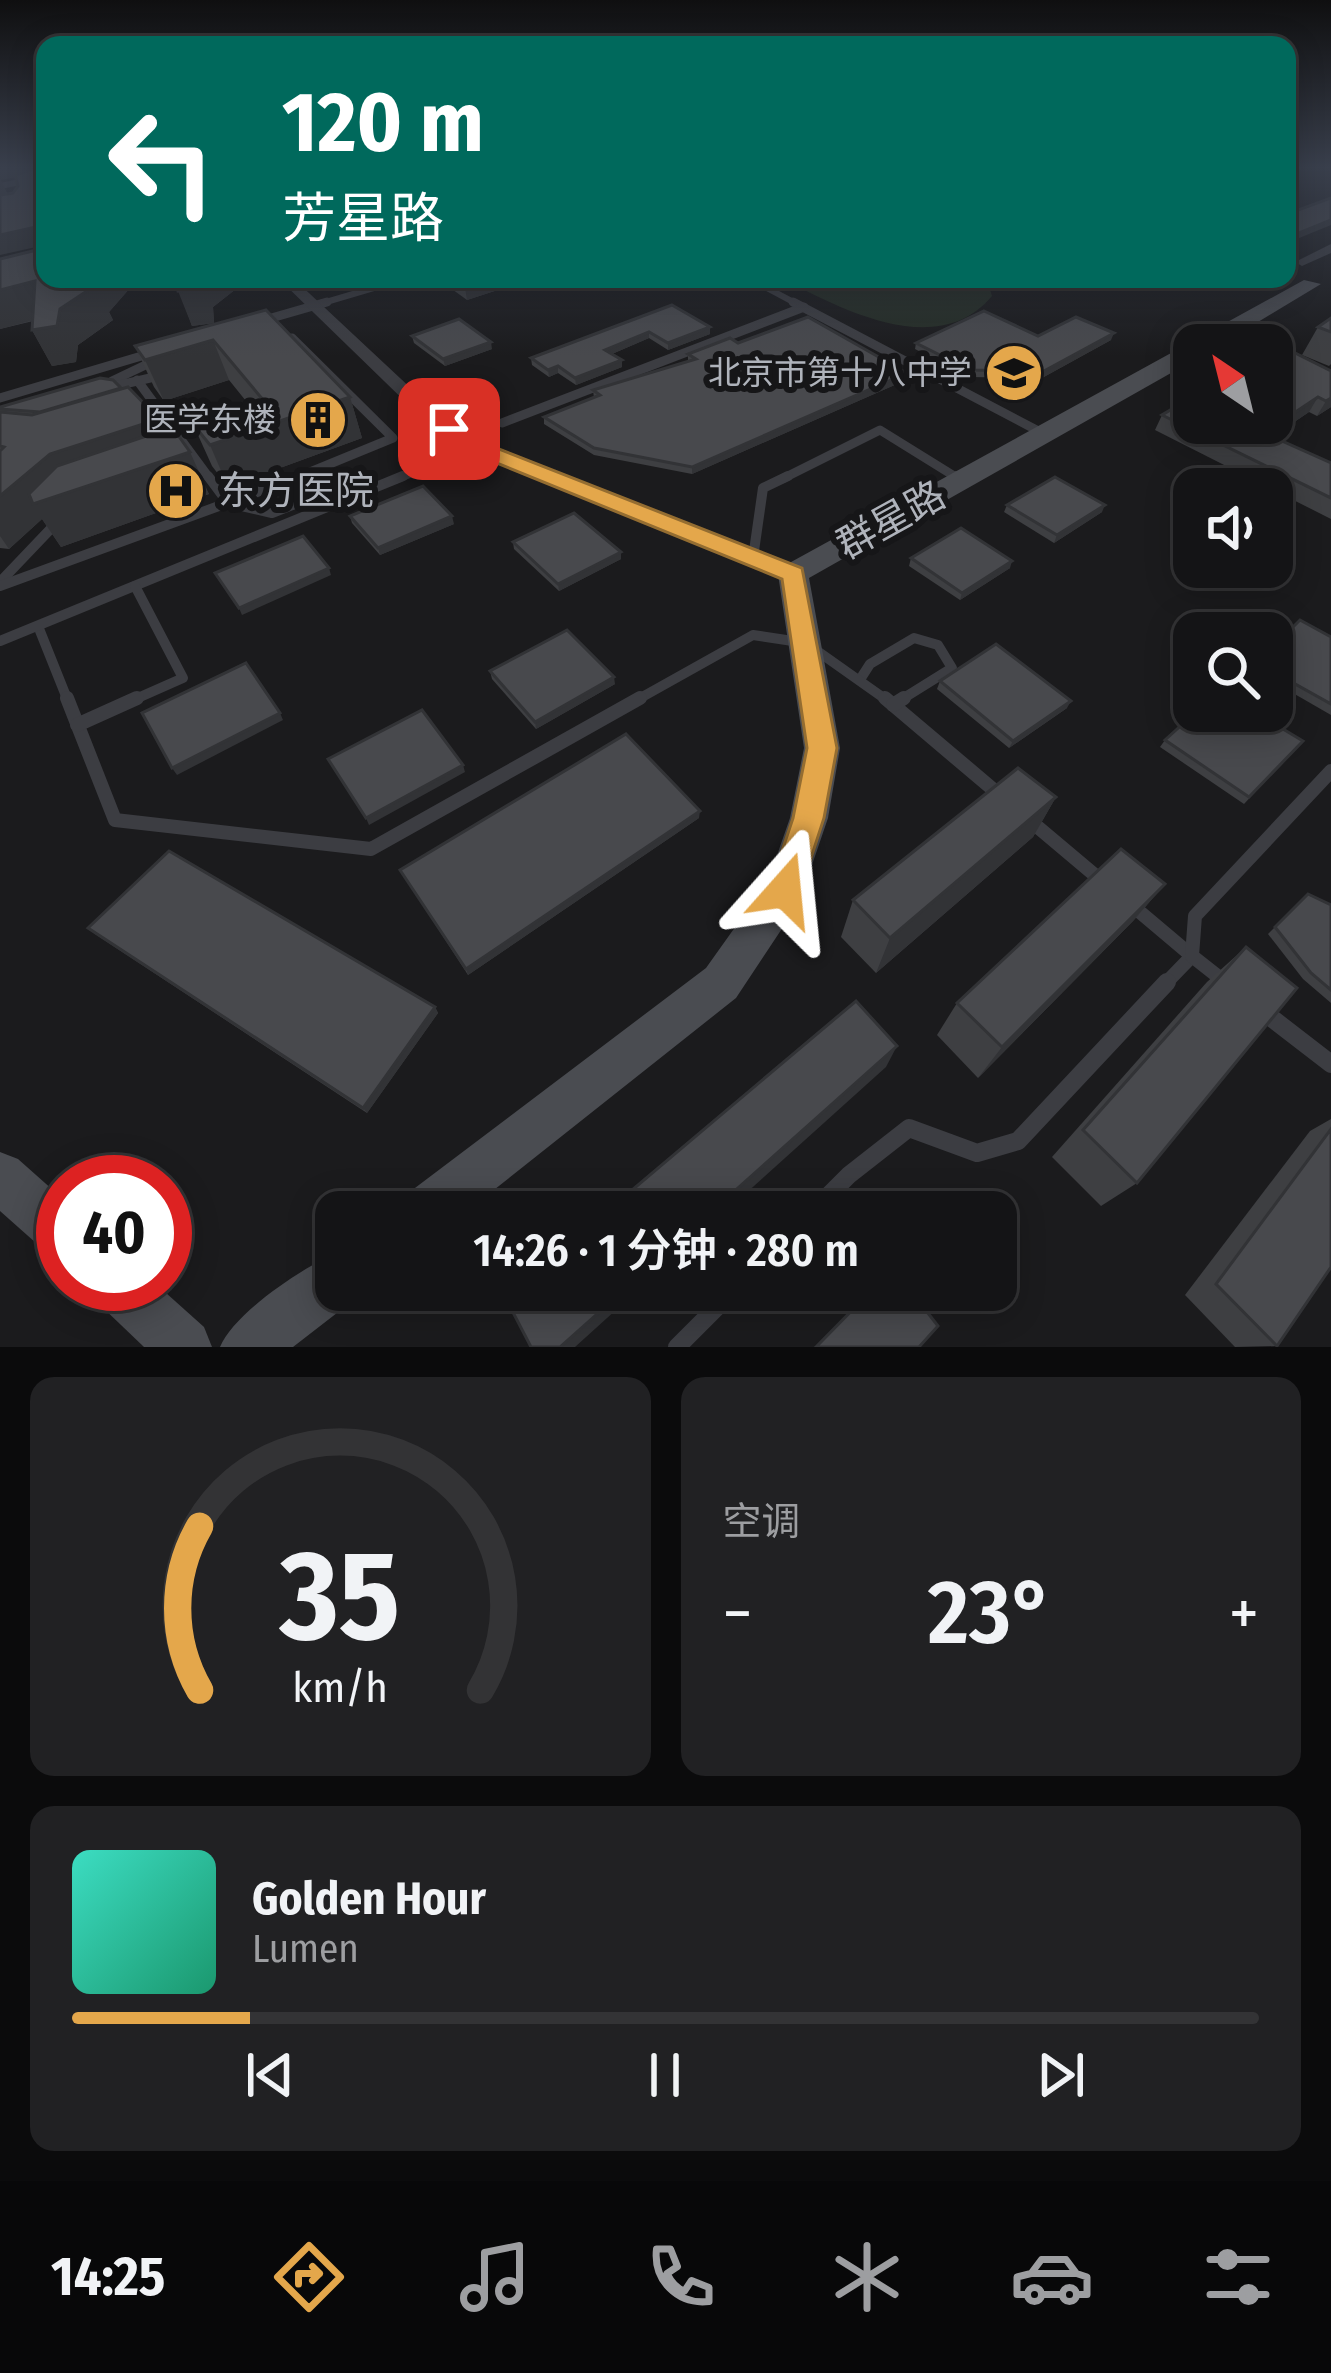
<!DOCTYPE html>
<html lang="zh">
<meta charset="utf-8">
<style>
body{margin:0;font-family:"Fira Sans Condensed","Noto Sans SC",sans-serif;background:#212123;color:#f1f3f6;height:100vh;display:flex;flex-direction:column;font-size:45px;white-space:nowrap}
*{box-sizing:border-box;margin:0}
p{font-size:39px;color:#9d9ea1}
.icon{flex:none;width:66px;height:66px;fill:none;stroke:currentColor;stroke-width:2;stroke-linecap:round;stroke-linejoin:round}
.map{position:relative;height:1347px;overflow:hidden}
.sheet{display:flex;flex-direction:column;gap:30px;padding:30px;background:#0b0b0c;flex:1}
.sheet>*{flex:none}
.guide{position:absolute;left:36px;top:36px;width:1260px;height:252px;border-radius:24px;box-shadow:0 6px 30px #0003,0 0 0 3px #333335;background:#00695c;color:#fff;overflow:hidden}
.needle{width:78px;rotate:325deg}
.tools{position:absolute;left:1173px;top:324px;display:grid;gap:24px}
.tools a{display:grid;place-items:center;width:120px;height:120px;border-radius:24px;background:#141416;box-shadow:0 6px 30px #0003,0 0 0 3px #333335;font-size:60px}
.speed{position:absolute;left:36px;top:1155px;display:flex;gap:24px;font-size:60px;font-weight:700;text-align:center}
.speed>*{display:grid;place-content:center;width:156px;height:156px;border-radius:50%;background:#141416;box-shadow:0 6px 30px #0003,0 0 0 3px #333335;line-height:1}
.speed .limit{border:18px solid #d22;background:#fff;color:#111}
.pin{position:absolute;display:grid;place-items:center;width:102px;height:102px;color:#fff;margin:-51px;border-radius:24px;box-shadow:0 6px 18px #0006}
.me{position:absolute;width:132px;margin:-66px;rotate:18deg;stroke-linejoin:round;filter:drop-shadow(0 0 9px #0008)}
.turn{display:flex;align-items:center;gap:42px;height:252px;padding:0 48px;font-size:54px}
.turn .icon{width:156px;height:156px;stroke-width:2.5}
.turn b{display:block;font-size:84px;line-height:102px}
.big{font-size:90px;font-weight:600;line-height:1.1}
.sheet .widget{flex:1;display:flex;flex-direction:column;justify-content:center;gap:18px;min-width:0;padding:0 42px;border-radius:24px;background:#212123}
.sheet .dial{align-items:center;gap:0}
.dial svg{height:312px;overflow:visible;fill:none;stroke:#333335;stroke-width:7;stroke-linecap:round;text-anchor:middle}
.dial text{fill:#f1f3f6;stroke:none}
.song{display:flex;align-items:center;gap:36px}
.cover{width:144px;height:144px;border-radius:18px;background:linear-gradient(135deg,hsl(170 70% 55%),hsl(160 70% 35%))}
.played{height:12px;border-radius:6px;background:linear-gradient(90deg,#e4a74b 15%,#333335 15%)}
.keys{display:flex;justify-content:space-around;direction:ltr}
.heat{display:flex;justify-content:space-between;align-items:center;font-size:66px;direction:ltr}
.sheet .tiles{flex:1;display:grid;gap:30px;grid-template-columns:1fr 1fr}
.widget:last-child{grid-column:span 2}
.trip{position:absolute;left:315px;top:1191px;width:702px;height:120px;border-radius:24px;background:#141416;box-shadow:0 6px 30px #0003,0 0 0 3px #333335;font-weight:600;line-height:120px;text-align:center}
.tabs{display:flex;height:192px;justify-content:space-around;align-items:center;background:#080809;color:#9d9ea1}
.tabs .icon{width:84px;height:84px}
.tabs .selected{color:#e4a74b}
.tabs b{font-size:54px;color:#f1f3f6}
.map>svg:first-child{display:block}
</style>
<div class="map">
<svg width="1331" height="1347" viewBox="0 0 1331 1347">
<rect width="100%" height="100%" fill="#1b1b1d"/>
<path fill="#252d26" d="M783,279H987L992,296C938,361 841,309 783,279Z"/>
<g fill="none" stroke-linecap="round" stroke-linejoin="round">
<g stroke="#3c3d42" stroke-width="6">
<polyline points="0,186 45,177"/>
<polyline points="750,279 799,305"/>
<polyline points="316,305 404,279"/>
</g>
<g stroke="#3c3d42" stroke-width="9">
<polyline points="793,302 1046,435"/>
<polyline points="261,321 327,302"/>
<polyline points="292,338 393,438 293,479"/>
<polyline points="1254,345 1246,342 1267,330"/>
<polyline points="137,380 210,479"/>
<polyline points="112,381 158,359"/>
<polyline points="107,388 163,375"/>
<polyline points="0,398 155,352"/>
<polyline points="502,423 804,307"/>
<polyline points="396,479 444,459"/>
<polyline points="782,479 880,430 959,479"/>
</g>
<g stroke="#3c3d42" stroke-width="10">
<polyline points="208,476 228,503 272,513 346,484"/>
<polyline points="955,476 963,481"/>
<polyline points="753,558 763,488 788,476"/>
<polyline points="0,582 61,518"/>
<polyline points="0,586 301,476"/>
<polyline points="38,626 68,701"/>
<polyline points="0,641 403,476"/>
<polyline points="861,678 870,664 914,638 938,645 952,668 899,701"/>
<polyline points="131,701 183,678 135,586"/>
<polyline points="635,701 753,635 806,643 888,701"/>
</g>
<g stroke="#3c3d42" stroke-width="14">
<polyline points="67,698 115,820 371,849 640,698"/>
<polyline points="885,698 1002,797"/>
<polyline points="893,705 904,698"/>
<polyline points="77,725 137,698"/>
<polyline points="1027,818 1103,882"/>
<polyline points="1128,902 1192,956 1164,985"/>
<polyline points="1225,982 1192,956 1195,916 1331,771"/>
</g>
<g stroke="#3c3d42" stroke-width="18">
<polyline points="1260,1009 1331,1064"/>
<polyline points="812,1212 849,1175 909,1128 977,1153 1018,1141 1167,982"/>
<polyline points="677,1347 734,1290"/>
</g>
<g fill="#3c3d42" fill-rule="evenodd">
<polygon points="1331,244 1331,253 1302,266 1295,262"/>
<polygon points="279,279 294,279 431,407 481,442 801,569 804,574 801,579 785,579 467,450 419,415"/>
</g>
<g fill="#4a4c51" fill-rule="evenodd">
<polygon points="1304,280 1321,284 1220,345 1194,345 1194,360 809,578 840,748 828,818 799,903 736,998 466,1212 400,1212 407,1194 706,968 768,881 790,818 804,748 778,574 782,567"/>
<polygon points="0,1152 18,1159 63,1199 63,1259 45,1251 0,1211"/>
<path d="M336,1253V1290H358L355,1299L293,1347H220C234,1313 302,1268 336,1253Z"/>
<polygon points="90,1284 156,1284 204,1327 212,1347 144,1347 98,1303"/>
</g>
</g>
<g fill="#3e3f42">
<polygon points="0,259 45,279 239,279 241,285 213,307 214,323 192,326 176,281 166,283 137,280 109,312 113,320 78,345 76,362 52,366 32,330 33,321 0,329"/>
<polygon points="438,279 532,279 467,300"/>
<polygon points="653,279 694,279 670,288"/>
<polygon points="672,305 710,334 668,350 649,338 612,354 622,360 622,367 576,385 558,373 549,377 532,365 531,358"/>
<polygon points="266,310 350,397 362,438 228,487 212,466 193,424 250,406 229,380 164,401 154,387 135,346"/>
<polygon points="1331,318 1331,364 1329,366 1302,355 1318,327"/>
<polygon points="412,336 492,349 445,366 414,343"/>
<polygon points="1038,336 1111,340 1042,378 968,377 915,349 916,343"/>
<polygon points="738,343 907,373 906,380 692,474 594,455 544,424 544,417 594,398 593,390 688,362 688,354"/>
<polygon points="1331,371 1331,407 1317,416 1309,412 1272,437 1331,463 1331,519 1155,430 1162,415"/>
<polygon points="122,389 159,419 165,430 209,494 61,547 42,519 9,549 0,548 0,407"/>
<polygon points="1007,505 1102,512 1054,543 1004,512"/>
<polygon points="350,516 454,524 380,555 352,523"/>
<polygon points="1194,516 1194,539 1179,530 1183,523"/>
<polygon points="513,542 621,552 621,559 559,591 514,549"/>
<polygon points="911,558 1010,568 960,600 909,566"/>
<polygon points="1331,637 1331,715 1272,681 1272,648"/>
<polygon points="490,671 615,684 536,729 492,679"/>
<polygon points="940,681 1067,708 1009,748 937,689"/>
<polygon points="1165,740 1303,741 1244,804 1160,747"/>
<polygon points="1056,797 1033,837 876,973 841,937 853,900"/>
<polygon points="699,818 468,975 400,870"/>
<polygon points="1165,884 1133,921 978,1078 937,1035 957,1003"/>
<polygon points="1308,894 1331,905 1331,1003 1303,979 1268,934"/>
<polygon points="88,928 435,1007 438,1013 367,1113 95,934"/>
<polygon points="1246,947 1137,1183 1101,1206 1052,1157 1207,982"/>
<polygon points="1331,1119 1331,1267 1277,1346 1235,1347 1185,1295 1310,1131"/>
</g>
<g fill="#323336">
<polygon points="0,167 45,167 45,172 1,180 8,195 0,201"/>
<polygon points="1331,220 1331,225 1287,243 1287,238"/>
<polygon points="45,225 45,245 0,255 0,235"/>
<polygon points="91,279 137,280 109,312 113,320 78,345 76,362 52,366 32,330 60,309"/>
<polygon points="200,279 239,279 241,285 213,307 214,323 192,326 178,291"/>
<polygon points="470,279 532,279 467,300 464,281"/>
<polygon points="677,279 694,279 670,288 670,282"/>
<polygon points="35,281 53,315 0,329 0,290"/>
<polygon points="710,327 710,334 668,350 668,343"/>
<polygon points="649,332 649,338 605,357 605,350"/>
<polygon points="1114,333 1111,340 1042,378 1044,371"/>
<polygon points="213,340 229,380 164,401 145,360"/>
<polygon points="491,342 492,349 445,366 443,359"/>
<polygon points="622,360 622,367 576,385 575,378"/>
<polygon points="558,366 558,373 549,377 548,370"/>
<polygon points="907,373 906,380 692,474 692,467"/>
<polygon points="350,397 362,438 228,487 210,445"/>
<polygon points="1318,397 1309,412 1255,449 1264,433"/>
<polygon points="1331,398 1331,407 1317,416 1326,401"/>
<polygon points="159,419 177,456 190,452 209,494 61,547 42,519 9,549 0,536 0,496 50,454"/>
<polygon points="1105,505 1102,512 1054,543 1057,535"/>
<polygon points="452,516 454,524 380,555 378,548"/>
<polygon points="621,552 621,559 559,591 558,584"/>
<polygon points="1012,561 1010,568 960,600 962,593"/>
<polygon points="329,568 331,575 242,615 239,608"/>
<polygon points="614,677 615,684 536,729 535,722"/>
<polygon points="1071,701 1067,708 1009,748 1013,741"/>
<polygon points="280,713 283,720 177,775 172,768"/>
<polygon points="463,765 465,772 369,825 366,818"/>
<polygon points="1056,797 1033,837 876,973 890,938"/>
<polygon points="700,811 699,818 468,975 466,969"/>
<polygon points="1165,884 1133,921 978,1078 1002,1047"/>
<polygon points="435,1007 438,1013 367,1113 363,1108"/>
<polygon points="897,1046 886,1067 725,1212 711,1212"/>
<polygon points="624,1290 638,1290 575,1347 560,1347"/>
</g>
<g fill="#48494d" stroke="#323336" stroke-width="3">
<polygon points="40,167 45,167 45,225 0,235 0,195 13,193 18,186 15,175"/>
<polygon points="1331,198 1331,220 1287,238 1287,214"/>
<polygon points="45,248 45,279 91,279 86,284 96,285 60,309 57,326 32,330 35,281 0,290 0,259"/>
<polygon points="176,279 200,279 201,288 178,291"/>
<polygon points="672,305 710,327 668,343 649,332 605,350 622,360 575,378 558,366 548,370 531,358"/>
<polygon points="266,310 350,397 210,445 193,424 264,401 213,340 145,360 135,346"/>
<polygon points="984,311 1038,336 1076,317 1114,333 1044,371 970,370 916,343"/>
<polygon points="808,317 907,373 692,467 594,448 544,417 600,395 593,390 696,359 688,354 730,338 738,343"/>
<polygon points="1331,318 1331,332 1318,327"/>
<polygon points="459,319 491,342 443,359 412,336"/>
<polygon points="1273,349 1288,355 1293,352 1331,371 1331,398 1326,401 1318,397 1264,433 1331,463 1331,498 1162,415 1194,396 1194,423 1272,423"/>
<polygon points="100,378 113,380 121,388 40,412 0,409 0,407"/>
<polygon points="128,387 159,419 50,454 0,496 0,451 4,447 0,446 0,412 32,415"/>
<polygon points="167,429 175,431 190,452 33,504 29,494 57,466"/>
<polygon points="1055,477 1105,505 1057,535 1007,505"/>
<polygon points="423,486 452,516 378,548 350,516"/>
<polygon points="574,513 621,552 558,584 513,542"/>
<polygon points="1194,516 1194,529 1183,523"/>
<polygon points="961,528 1012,561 962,593 911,558"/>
<polygon points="1272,529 1283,535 1272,543"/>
<polygon points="303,536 329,568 239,608 215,573"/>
<polygon points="1300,620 1331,637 1331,704 1272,671 1272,648"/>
<polygon points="567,630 614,677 535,722 490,671"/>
<polygon points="996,644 1071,701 1013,741 940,681"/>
<polygon points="246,663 280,713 172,768 142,713"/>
<polygon points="422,710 463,765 366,818 328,759"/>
<polygon points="1197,711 1253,711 1303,741 1249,797 1165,740"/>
<polygon points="626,734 700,811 466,969 400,870"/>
<polygon points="1018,768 1056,797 890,938 853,900"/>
<polygon points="1121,849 1165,884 1002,1047 957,1003"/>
<polygon points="169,851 435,1007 363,1108 88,928"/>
<polygon points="1308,894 1331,905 1331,990 1311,973 1275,927"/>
<polygon points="1246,947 1297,988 1137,1183 1083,1130"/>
<polygon points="856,1001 897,1046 711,1212 606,1212"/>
<polygon points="1331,1129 1331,1267 1277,1346 1216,1284"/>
<polygon points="513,1290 624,1290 560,1347 531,1347 505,1297"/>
<polygon points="872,1290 910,1290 938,1326 919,1347 816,1347"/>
</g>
<linearGradient id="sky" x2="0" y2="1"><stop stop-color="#0f0f10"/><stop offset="0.47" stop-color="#393f4c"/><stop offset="1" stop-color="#393f4c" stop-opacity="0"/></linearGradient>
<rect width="1331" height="356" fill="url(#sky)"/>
<polygon fill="#e4a74b" stroke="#946d31" stroke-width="3" points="449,423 481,442 802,568 837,748 824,818 797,901 785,905 774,901 769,890 793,818 807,748 782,579 467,451 439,429"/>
<defs>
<g id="school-disc" transform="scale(3)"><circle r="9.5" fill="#e4a74b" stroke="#161618"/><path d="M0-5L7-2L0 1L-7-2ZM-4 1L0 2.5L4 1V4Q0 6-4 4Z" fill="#111"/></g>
<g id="building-disc" transform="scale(3)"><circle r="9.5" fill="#e4a74b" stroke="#161618"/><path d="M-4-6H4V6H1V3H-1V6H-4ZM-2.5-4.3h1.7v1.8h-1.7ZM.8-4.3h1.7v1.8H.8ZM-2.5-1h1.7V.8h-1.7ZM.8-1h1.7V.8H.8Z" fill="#111"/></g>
<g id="hospital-disc" transform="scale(3)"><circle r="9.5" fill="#e4a74b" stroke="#161618"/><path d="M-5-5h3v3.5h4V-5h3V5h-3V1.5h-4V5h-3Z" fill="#111"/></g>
</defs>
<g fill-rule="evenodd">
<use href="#school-disc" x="1014" y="373"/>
<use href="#building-disc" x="318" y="420"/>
<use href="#hospital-disc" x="176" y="491"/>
</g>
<g text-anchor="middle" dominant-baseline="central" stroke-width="12" stroke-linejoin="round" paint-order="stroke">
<g font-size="33" fill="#afb3bb" stroke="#161618" text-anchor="end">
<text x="972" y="373">北京市第十八中学</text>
<text x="276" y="420">医学东楼</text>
</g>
<g font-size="39" fill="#afb3bb" stroke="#161618" text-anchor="start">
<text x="218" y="491">东方医院</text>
</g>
<g font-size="39" fill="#afb3bb" stroke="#161618">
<text transform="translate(891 520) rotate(-29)">群星路</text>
</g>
</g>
</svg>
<div class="tools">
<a><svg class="needle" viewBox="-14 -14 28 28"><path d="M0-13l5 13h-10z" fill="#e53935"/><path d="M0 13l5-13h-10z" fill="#9d9ea1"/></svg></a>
<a><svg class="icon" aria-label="sound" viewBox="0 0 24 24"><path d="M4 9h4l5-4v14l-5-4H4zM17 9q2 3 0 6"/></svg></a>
<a><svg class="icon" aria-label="search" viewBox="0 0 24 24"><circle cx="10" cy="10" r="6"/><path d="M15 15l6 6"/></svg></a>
</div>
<div class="speed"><div class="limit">40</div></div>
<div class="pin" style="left:449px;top:429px;background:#d93025"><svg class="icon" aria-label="arrive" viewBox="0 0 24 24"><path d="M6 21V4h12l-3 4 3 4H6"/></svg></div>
<svg class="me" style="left:785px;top:890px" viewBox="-20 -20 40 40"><path d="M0-17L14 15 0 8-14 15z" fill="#e4a74b" stroke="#fff" stroke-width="4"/></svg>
<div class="trip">14:26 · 1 分钟 · 280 m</div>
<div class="guide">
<div class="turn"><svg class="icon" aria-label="left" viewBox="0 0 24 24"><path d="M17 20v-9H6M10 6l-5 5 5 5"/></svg><div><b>120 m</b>芳星路</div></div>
</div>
</div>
<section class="sheet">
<div class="tiles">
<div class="widget dial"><svg viewBox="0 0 100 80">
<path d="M14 69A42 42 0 1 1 86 69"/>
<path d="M14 69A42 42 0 0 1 14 27" stroke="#e4a74b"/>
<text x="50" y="56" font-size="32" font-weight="700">35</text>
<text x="50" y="72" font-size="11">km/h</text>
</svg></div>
<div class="widget"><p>空调</p>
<div class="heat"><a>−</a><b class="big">23°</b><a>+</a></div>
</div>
<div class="widget">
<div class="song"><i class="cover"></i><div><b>Golden Hour</b><p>Lumen</p></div></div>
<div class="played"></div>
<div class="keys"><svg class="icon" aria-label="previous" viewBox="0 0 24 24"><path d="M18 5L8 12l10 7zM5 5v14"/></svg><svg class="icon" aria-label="pause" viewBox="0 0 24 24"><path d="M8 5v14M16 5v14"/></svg><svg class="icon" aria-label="next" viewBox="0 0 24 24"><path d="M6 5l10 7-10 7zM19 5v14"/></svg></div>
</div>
</div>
</section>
<nav class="tabs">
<b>14:25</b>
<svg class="icon selected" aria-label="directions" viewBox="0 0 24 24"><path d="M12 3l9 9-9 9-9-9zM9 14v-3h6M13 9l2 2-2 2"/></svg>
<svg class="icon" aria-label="music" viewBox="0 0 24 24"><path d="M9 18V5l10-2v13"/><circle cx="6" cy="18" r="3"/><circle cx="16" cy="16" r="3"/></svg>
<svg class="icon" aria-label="phone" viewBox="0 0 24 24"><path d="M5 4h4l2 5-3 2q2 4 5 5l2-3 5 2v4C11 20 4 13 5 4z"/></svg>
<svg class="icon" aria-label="climate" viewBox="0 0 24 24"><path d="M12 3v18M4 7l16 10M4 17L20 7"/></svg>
<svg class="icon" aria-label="car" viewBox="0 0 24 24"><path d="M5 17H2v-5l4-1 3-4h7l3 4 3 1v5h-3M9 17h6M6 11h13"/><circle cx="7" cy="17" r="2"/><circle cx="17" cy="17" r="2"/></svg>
<svg class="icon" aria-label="filters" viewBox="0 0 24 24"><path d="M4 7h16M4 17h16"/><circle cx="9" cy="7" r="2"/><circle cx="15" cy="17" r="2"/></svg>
</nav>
